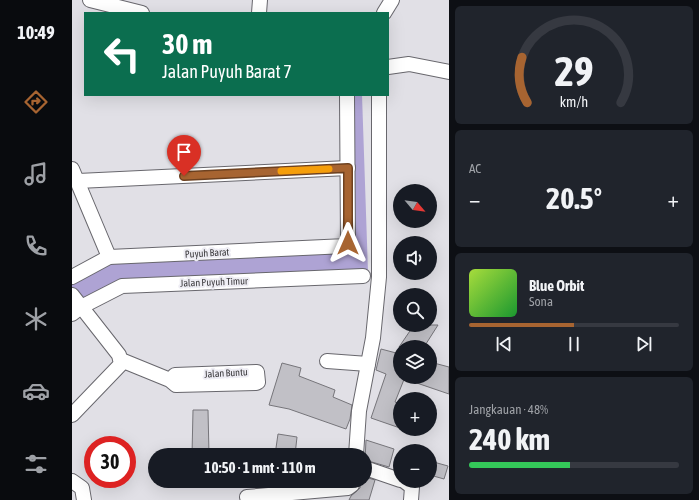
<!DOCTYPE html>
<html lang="id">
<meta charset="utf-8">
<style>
body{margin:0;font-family:"Asap Condensed",sans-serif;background:#20242c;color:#f1f3f6;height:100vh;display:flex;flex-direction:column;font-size:15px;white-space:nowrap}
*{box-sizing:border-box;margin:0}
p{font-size:13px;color:#9ea1a6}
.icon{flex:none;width:22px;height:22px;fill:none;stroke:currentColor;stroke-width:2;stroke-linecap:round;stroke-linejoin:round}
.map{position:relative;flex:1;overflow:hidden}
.drawer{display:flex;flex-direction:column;gap:6px;padding:6px;background:#0d0f14;width:250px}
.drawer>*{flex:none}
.guide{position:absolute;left:12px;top:12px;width:305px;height:84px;border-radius:0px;box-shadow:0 4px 16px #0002;background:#0b6e4f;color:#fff;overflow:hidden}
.needle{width:26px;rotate:119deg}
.fabs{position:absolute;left:321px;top:184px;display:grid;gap:8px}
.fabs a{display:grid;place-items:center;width:44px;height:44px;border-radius:50%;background:#171b24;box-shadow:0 4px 16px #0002;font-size:20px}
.speed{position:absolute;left:12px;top:436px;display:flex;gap:8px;font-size:20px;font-weight:700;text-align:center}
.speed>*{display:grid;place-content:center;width:52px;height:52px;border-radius:50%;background:#171b24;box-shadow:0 4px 16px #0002;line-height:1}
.speed .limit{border:6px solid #d22;background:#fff;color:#111}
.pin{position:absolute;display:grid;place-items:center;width:34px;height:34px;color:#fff;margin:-41px -17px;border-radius:50% 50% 50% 0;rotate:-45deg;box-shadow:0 0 4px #0007}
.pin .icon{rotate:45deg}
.me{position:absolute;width:44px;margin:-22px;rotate:0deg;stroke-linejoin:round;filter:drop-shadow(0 0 3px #0008)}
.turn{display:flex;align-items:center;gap:14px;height:84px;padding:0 12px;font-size:18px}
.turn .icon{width:52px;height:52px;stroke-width:2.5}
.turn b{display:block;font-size:28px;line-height:34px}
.big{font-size:30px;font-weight:700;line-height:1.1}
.drawer .tile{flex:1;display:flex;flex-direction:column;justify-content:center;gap:6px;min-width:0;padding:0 14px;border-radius:6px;background:#20242c}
.drawer .dial{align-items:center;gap:0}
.dial svg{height:104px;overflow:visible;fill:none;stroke:#363941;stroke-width:7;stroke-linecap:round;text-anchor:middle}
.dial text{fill:#f1f3f6;stroke:none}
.song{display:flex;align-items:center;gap:12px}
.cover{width:48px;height:48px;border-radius:6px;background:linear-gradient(135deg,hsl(80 70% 55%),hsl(130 70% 35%))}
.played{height:4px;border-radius:2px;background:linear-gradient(90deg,#a76431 50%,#363941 50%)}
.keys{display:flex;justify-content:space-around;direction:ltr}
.heat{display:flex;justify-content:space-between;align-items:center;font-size:22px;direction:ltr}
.charge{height:6px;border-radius:3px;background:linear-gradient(90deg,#34c759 48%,#363941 0)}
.trip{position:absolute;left:76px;top:448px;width:224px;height:40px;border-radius:20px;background:#171b24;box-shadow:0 4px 16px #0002;font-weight:700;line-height:40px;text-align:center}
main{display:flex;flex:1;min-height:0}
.tab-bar{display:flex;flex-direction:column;width:72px;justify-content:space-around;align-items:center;background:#090b0e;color:#9ea1a6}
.tab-bar .icon{width:28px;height:28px}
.tab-bar .current{color:#a76431}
.tab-bar b{font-size:18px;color:#f1f3f6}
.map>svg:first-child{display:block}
</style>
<main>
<nav class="tab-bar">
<b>10:49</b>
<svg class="icon current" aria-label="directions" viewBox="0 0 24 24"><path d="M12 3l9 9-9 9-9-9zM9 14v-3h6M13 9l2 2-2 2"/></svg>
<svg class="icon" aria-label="music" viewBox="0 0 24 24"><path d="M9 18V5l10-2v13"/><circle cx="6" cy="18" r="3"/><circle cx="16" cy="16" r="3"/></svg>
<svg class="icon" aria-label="phone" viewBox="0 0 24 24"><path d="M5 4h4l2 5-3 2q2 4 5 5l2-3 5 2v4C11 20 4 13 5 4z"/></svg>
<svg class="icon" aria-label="climate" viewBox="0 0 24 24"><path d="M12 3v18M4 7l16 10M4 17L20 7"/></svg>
<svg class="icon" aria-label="car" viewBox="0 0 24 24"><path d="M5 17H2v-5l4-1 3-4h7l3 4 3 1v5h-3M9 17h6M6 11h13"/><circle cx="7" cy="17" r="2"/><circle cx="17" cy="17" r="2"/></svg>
<svg class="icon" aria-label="filters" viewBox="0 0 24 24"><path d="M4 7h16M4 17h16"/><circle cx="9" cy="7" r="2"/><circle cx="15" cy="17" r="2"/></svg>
</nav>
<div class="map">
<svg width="377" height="500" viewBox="0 0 377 500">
<rect width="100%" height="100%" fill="#e1e0e6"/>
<polygon fill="#aea3d4" points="276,95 290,95 296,272 49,280 0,305 0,285 36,263 280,252"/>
<g fill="#c1c0c6" stroke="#76757a">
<polygon points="342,325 366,325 352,347 327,347"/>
<polygon points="309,349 328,354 328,377 333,377 323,402 328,404 328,428 299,418 314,374 304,370"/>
<polygon points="358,362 377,367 377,394 333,379 334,377 358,377"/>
<polygon points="210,363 229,368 227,376 263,390 261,397 280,405 278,419 274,429 217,409 197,405"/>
<polygon points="121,410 136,410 137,455 120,455"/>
<polygon points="206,434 225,437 223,455 203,455"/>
<polygon points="294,440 322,449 317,467 293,460"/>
<polygon points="358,461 376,466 372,479 358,475"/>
<polygon points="293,477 303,480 297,500 277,500 279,496 288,488 289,481 293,481"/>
</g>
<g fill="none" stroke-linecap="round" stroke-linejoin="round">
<g stroke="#68676d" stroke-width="16">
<g id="minor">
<polyline points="18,0 70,13"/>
<polyline points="187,13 188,0"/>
<polyline points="312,13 320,0"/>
<polyline points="316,67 337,64 377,72"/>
<polyline points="0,169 37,257"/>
<polyline points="6,181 276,168"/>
<polyline points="0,277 37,257 274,246 276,243 275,95"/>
<polyline points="0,295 47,355 49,364 0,415"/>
<polyline points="0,314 9,307 50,286 291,276"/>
<polyline points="49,360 98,380 104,385 184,383 186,382 185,372 103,375 98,380"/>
<polyline points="255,361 296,364"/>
<polyline points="284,455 287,411 301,338 307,277 307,95"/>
<polyline points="293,468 328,480"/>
<polyline points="0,481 10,488 12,500"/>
<polyline points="332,481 340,487 339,500"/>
<polyline points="175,497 276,488 280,485 281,481"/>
</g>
</g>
<use href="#minor" stroke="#fff" stroke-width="14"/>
</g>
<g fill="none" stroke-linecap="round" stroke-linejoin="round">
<g stroke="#6d4120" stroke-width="10">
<polyline id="route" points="112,176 276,168 276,243"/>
</g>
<use href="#route" stroke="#a76431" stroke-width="7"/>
<polyline stroke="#f59e0b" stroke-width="7" points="209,171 257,169"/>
</g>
<g text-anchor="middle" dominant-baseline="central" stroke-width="4" stroke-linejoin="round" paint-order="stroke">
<g font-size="10" fill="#3a393c" stroke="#eeedf4">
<text transform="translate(135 253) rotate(-3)">Puyuh Barat</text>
<text transform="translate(142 282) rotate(-2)">Jalan Puyuh Timur</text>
<text transform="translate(154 373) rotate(-3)">Jalan Buntu</text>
</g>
</g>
</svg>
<div class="fabs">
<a><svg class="needle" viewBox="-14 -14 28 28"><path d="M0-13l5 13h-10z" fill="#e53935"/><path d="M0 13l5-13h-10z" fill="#9ea1a6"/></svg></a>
<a><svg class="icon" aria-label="sound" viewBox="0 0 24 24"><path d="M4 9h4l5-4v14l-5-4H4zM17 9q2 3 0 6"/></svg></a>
<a><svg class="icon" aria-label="search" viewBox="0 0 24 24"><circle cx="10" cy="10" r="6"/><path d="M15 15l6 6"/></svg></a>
<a><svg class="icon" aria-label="layers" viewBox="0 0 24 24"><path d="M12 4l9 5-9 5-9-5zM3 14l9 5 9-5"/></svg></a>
<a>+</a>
<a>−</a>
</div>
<div class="speed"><div class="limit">30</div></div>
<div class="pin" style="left:112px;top:176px;background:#d93025"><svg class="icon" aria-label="arrive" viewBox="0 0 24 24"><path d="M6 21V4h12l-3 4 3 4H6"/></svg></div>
<svg class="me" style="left:276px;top:243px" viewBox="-20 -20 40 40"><path d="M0-17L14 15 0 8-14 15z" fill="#a76431" stroke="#fff" stroke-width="4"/></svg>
<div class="trip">10:50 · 1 mnt · 110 m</div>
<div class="guide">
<div class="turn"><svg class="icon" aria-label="left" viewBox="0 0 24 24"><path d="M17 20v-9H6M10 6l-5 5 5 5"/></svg><div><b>30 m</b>Jalan Puyuh Barat 7</div></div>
</div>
</div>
<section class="drawer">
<div class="tile dial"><svg viewBox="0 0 100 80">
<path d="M14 69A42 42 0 1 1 86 69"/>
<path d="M14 69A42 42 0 0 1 10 34" stroke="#a76431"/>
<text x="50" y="56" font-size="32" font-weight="700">29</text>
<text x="50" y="72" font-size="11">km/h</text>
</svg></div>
<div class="tile"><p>AC</p>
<div class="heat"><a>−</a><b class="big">20.5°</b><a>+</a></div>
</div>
<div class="tile">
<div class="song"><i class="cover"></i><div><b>Blue Orbit</b><p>Sona</p></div></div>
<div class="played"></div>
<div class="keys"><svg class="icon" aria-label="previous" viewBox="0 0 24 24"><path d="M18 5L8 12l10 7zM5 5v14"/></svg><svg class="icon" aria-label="pause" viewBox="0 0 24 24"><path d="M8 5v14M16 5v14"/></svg><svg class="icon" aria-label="next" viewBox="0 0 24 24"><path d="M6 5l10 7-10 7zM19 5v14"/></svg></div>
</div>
<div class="tile"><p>Jangkauan · 48%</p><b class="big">240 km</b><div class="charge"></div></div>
</section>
</main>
